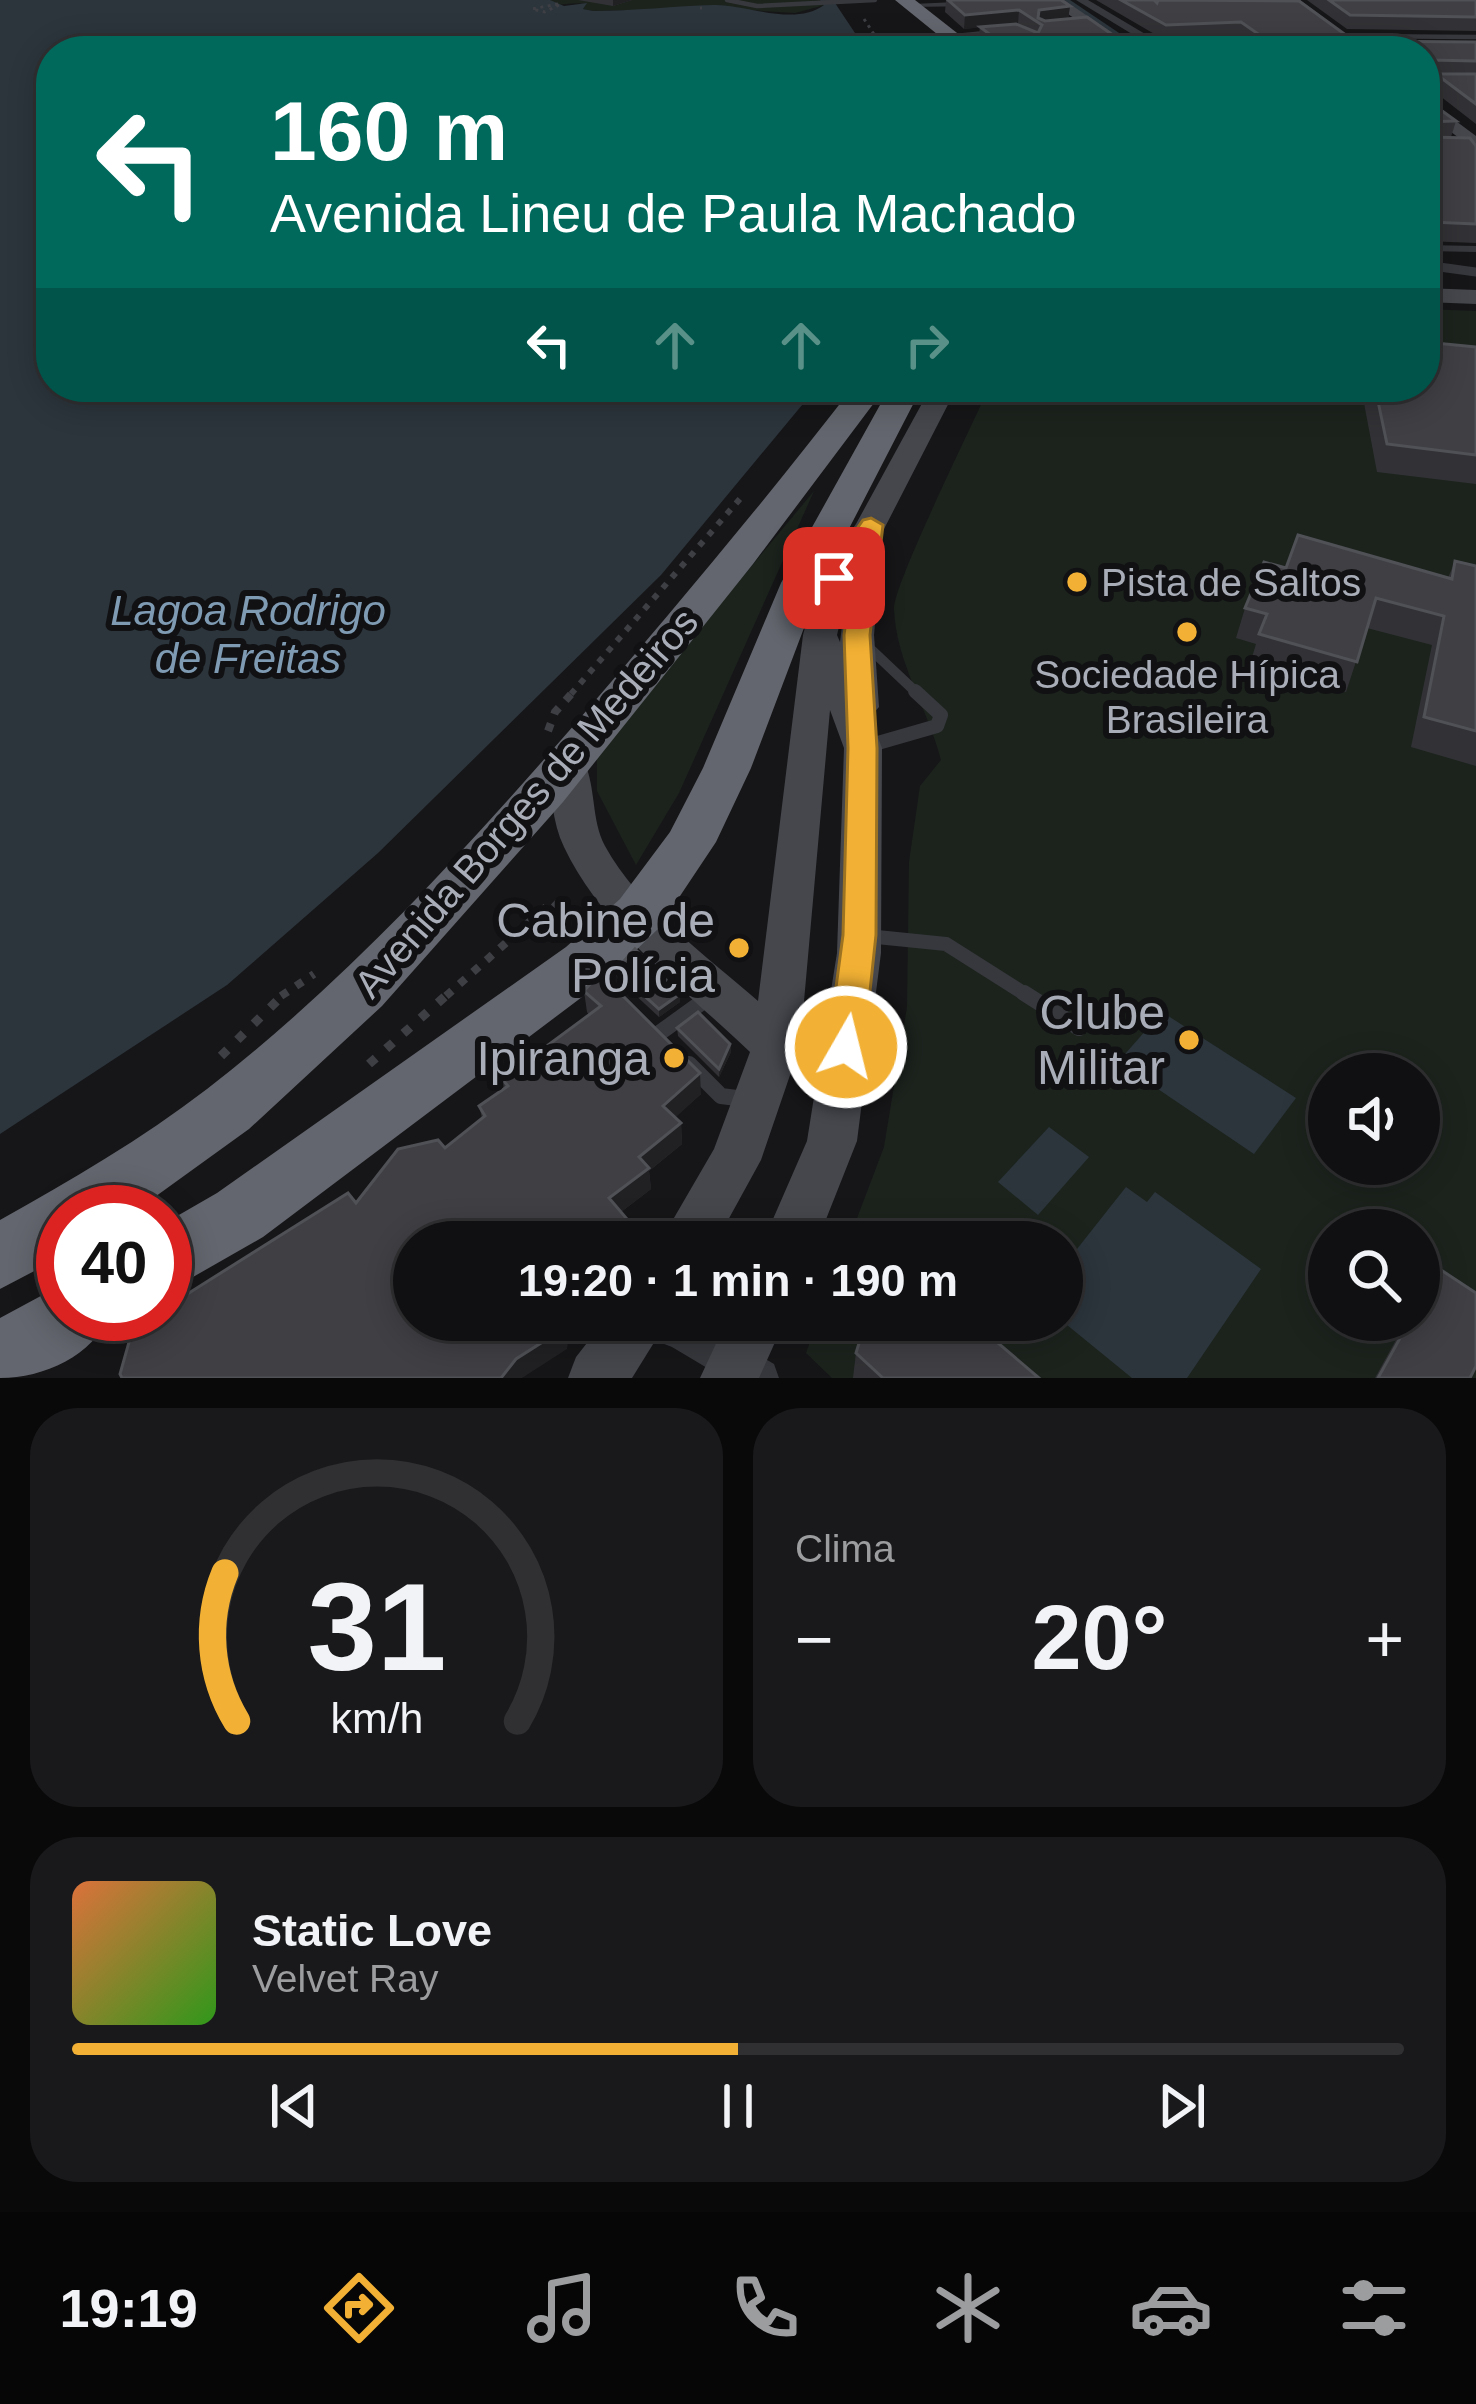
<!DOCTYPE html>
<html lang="pt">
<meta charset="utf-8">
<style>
body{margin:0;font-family:Helvetica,sans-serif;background:#19191b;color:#f1f3f6;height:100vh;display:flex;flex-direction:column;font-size:45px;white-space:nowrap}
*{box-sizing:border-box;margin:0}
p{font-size:39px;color:#9c9d9f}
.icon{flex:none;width:66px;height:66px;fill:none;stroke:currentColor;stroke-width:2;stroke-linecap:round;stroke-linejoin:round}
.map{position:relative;height:1378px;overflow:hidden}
.panel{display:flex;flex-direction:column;gap:30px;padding:30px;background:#09090a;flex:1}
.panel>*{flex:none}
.guide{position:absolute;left:36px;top:36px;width:1404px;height:366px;border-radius:48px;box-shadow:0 6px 30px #0003,0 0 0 3px #303032;background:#00695c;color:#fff;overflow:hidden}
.controls{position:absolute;left:1308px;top:1053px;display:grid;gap:24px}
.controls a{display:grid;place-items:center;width:132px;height:132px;border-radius:50%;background:#101012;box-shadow:0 6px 30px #0003,0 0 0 3px #303032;font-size:60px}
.speed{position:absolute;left:36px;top:1185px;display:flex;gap:24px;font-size:60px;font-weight:700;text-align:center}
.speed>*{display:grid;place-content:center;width:156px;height:156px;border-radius:50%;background:#101012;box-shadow:0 6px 30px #0003,0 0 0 3px #303032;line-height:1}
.speed .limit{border:18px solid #d22;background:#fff;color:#111}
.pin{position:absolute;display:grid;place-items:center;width:102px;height:102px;color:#fff;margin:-51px;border-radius:24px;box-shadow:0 6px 18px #0006}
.me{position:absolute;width:132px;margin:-66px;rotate:8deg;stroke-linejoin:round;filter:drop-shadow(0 0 9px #0008)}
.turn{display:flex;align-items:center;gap:42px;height:252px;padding:0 36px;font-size:54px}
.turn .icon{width:156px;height:156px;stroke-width:2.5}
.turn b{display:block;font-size:84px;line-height:102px}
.lanes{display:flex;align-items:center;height:114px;padding:0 36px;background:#0003;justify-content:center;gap:60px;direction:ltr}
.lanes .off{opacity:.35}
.big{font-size:90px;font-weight:700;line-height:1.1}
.panel .tile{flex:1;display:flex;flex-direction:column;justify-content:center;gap:18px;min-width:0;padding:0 42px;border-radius:48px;background:#19191b}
.panel .dial{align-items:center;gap:0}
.dial svg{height:312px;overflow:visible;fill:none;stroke:#303032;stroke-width:7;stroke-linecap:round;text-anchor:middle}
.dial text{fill:#f1f3f6;stroke:none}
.song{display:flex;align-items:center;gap:36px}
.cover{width:144px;height:144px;border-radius:18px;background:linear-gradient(135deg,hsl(20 70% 55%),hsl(110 70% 35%))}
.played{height:12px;border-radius:6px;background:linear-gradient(90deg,#f2b134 50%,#303032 50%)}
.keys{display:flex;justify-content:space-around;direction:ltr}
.heat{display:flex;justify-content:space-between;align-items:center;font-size:66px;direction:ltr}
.panel .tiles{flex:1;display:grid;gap:30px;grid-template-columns:1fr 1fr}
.tile:last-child{grid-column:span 2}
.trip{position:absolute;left:393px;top:1221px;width:690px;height:120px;border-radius:60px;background:#101012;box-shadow:0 6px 30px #0003,0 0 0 3px #303032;font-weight:700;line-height:120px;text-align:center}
.tabs{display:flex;height:192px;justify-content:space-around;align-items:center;background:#060607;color:#9c9d9f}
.tabs .icon{width:84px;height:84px}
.tabs .on{color:#f2b134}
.tabs b{font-size:54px;color:#f1f3f6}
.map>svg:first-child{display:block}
</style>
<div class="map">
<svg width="1476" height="1378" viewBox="0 0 1476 1378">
<rect width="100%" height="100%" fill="#161618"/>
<g fill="#1c231d" fill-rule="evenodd">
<path d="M550,0H820L825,5L795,13L713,8L593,11L583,9L586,4C573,1 553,9 550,0Z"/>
<path d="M1425,309L1476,311V1378H832L806,1353L818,1320H1062V1242H848L884,1147L907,1007L909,862L920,786L941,760C928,709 896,662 894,609C893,585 974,422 989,387H1425ZM1329,1074H1419V1164H1329ZM1329,1230H1419V1320H1329Z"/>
<polygon points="814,491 679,793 636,865 597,791 597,752"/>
</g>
<g fill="#2c353c">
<path d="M0,0H550L564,6L587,3L583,9L593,11C631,11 678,6 713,5C746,4 794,27 824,5L820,0H833L867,51H51V387H817L661,575L378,853L227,985L0,1134Z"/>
<polygon points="1162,1012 1296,1098 1254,1154 1118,1062"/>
<polygon points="1049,1127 1089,1157 1038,1215 998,1182"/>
<polygon points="1126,1187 1147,1202 1155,1192 1261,1269 1187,1378 1132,1378 1061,1320 1062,1268"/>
</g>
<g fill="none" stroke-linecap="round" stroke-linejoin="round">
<polyline stroke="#2c353c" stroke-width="4.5" points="1066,0 1142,51"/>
<g stroke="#3d3f44" stroke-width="3" stroke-dasharray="3 4.5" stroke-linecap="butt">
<polyline points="558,4 532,9 545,12 559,5"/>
<polyline points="700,8 702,8"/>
<polyline points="864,19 885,51"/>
</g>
<polyline stroke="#3d3f44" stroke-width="6" stroke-dasharray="6 8" stroke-linecap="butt" points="571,694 745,493"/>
<g stroke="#3d3f44" stroke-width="8" stroke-dasharray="8 10" stroke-linecap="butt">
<polyline points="548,731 555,712 574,691"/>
<polyline points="281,996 314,974"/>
<polyline points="446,996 553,901 573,920"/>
</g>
<g stroke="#3d3f44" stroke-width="9" stroke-dasharray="9 14" stroke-linecap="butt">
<polyline points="221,1056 285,993"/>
<polyline points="369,1064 449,993"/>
</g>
<g stroke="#37383d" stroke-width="4.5">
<polyline points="727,0 757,6 875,0"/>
<polyline points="1340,36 1476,37"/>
</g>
<g stroke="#37383d" stroke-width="6">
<polyline points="1425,248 1476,249"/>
<polyline points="1425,265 1439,267"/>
</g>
<polyline stroke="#37383d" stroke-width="9" points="1425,265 1476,272"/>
<polyline stroke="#37383d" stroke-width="10" points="863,642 918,694"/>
<g stroke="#37383d" stroke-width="14">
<polyline points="864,747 937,726 941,715 915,691"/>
<polyline points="867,936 946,944 1028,996"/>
</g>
<g stroke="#37383d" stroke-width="16">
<polyline points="1024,993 1079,1028"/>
<polyline points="658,1034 712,995"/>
<polyline points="689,1064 721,1096 745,1099"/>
</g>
<g fill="#37383d" fill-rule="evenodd">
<polygon points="1076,0 1088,0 1162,44 1236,40 1256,51 1234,46 1160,51"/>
<polygon points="977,1 980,6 908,7 913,4"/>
<polygon points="1012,28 1016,33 948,38 943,35"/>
<rect x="1425" y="79" width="51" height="6"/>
<polygon points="630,1320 699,1320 774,1364 779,1378 724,1378 672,1347 636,1333"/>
</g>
<g fill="#45474d" fill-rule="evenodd">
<polygon points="1048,0 1064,0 1139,51 1121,51"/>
<polygon points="1284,0 1300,0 1368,51 1350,51"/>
<polygon points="1425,98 1476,136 1476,151 1425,112"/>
<polygon points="1425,288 1476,290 1476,304 1425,302"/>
<path d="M931,387H957L883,531L874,635L879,707L870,717L882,748L881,953L857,1141L817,1242H763L807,1141L837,953L844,748L830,710L800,1046L761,1160L716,1242H660L714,1149L750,1052C685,990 603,929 564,847C552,822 551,792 548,765L553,756L567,752L581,756C597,782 590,818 605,846C638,907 707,956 758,1001L803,635L818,578L856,524ZM845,602L840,642L837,635Z"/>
<polygon points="605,1320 668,1320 632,1378 568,1378 576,1357"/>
<polygon points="727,1320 785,1320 759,1378 700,1378"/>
</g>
<g fill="#63666e" fill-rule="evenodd">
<polygon points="895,0 915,0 980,51 958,51"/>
<path d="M853,387H886L753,564L563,802L382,1006L249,1129L134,1212H63V1256L0,1289V1220C71,1180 142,1139 207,1089C344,983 461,855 575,724C670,614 764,502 853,387Z"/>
<polygon points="890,387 922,387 821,583 751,768 716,842 658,929 606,979 263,1237 165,1293 165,1223 217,1193 566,947 620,899 670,832 703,768 781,583"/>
<path d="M63,1284V1314H110C93,1356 44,1378 0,1378V1318Z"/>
</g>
</g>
<g fill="#323236" fill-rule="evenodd">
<polygon points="578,0 632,0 613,6"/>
<path d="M946,0H1061L1070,6L1068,19L1120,40L1119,48L1121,51H991L978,41L980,27L964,29L945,12ZM1018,24L1023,27L993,26Z"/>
<polygon points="1096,0 1280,0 1354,41 1476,42 1476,124 1431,89 1436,75 1425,74 1425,51 1190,51 1192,39 1241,38 1238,36 1163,39"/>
<polygon points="1307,0 1476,0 1476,31 1347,29"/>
<polygon points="1427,100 1456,121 1451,137 1476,146 1476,243 1425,241"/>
<polygon points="1476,347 1476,484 1377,472 1361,387 1425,387"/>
<polygon points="1455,561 1476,566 1476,766 1411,747 1432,645 1367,628 1346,692 1250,664 1256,644 1236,638 1245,608 1286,568 1448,578"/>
<polygon points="616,970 680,994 680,1002 659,1017 617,978"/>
<polygon points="584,991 701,1094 675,1117 681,1123 682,1144 649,1171 651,1189 621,1212 629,1240 626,1242 414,1242 567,1349 356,1203 445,1148 482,1118 479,1106 504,1089 502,1079 589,1015 587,1012"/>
<polygon points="677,1028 730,1044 731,1052 719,1077 678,1036"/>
<polygon points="1438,1268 1470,1378 1375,1378 1407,1320 1419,1320 1419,1297"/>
<polygon points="856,1353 1039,1378 853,1378"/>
</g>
<g fill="#212124">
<polygon points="613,0 632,0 613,6"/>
<polygon points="1070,6 1068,20 1037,24 1039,10"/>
<polygon points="1019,10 1018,24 964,29 965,15"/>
<polygon points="680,994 680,1002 659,1017 659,1009"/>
<polygon points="730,1044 731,1052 719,1077 719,1069"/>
<polygon points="700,1073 701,1094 665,1127 663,1106"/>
<polygon points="681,1123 682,1144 649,1171 651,1189 612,1219 609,1198 639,1157"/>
<polygon points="627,1219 629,1240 626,1242 599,1242"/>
<polygon points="565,1320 571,1320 567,1349 522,1378 501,1378 516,1359"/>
</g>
<g fill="#3f3f44" stroke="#4f5156" stroke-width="3">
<polygon points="948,0 1061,0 1070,6 1039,10 1038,18 1045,21 1087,17 1120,40 1111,40 1121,51 1012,51 980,27 1016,24 1038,33 1042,25 1019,10 965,15"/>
<polygon points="1121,0 1154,0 1157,3 1158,0 1299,1 1354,41 1476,42 1476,61 1430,60 1425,66 1425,51 1222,51 1192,39 1264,38 1241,22 1166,25"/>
<polygon points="1329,0 1476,0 1476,17 1350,15"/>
<polygon points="1436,74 1476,74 1476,104"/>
<polygon points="1425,75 1428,79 1427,100 1456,121 1427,122 1427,137 1470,138 1476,146 1476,224 1431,222 1425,227"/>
<polygon points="1425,342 1476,347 1476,455 1387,444 1375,387 1425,387"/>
<polygon points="1298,535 1452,579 1455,561 1476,566 1476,731 1424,717 1444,616 1376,598 1357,662 1259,634 1267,614 1245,608 1264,562 1286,568"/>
<polygon points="635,949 680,994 659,1009 616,970"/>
<polygon points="600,973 700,1073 663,1106 681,1123 639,1157 649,1168 609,1198 627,1219 599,1242 414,1242 414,1320 565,1320 563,1329 516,1359 501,1378 122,1378 120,1374 133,1328 156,1314 165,1314 165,1308 348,1193 356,1203 398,1149 438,1140 445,1148 485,1116 479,1106 508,1086 502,1079 601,1006 584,991"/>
<polygon points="698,1012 730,1044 719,1069 677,1028"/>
<polygon points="1438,1268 1476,1293 1476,1366 1470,1378 1378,1378 1410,1320 1419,1320 1419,1303"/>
<polygon points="866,1320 971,1320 1039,1378 883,1378 856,1353"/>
</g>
<polygon fill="#f2b134" stroke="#9d7322" stroke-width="3" points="871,518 883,525 870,635 877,748 876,935 864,1047 858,1058 846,1063 833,1058 828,1047 843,935 848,748 844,635 853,569 843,584 826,584 822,578 863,520"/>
<g fill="#f2b134" stroke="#111113" stroke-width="4.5">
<circle cx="1077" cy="582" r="12"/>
<circle cx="1187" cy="632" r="12"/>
<circle cx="739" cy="948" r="12"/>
<circle cx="1189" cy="1040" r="12"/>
<circle cx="674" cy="1058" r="12"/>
</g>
<g text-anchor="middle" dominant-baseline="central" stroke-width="12" stroke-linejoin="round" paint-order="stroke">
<g font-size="39" fill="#a8adb8" stroke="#111113" text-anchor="start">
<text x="1101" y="582">Pista de Saltos</text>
<text x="1187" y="674" text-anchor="middle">Sociedade Hípica<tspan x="1187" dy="45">Brasileira</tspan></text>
</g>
<g font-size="39" fill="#a8adb8" stroke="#111113">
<text transform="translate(526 803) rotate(-49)">Avenida Borges de Medeiros</text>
</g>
<g font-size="42" font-style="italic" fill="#7f9bb3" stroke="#111113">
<text x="248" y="610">Lagoa Rodrigo<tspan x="248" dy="48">de Freitas</tspan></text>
</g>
<g font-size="48" fill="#a8adb8" stroke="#111113" text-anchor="end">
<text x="715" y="920">Cabine de<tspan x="715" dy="55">Polícia</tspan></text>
<text x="1165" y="1012">Clube<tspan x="1165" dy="55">Militar</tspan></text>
<text x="650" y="1058">Ipiranga</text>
</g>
</g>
</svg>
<div class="controls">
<a><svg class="icon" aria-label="sound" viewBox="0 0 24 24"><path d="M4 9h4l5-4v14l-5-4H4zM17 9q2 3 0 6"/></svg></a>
<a><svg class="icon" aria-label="search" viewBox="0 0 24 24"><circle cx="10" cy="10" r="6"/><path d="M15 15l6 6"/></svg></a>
</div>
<div class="speed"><div class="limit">40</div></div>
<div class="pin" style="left:834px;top:578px;background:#d93025"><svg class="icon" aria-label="arrive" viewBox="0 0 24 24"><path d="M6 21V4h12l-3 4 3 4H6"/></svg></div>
<svg class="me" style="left:846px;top:1047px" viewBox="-20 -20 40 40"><circle r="17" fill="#f2b134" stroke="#fff" stroke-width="3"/><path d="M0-11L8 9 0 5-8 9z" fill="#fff"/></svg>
<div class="trip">19:20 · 1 min · 190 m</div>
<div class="guide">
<div class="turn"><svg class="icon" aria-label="left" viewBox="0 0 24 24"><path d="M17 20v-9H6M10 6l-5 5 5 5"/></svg><div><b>160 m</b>Avenida Lineu de Paula Machado</div></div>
<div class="lanes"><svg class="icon" aria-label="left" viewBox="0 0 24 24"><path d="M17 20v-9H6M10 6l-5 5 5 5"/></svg><svg class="icon off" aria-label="ahead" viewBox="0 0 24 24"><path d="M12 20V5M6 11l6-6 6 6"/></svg><svg class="icon off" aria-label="ahead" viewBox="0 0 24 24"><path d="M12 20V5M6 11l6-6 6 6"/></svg><svg class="icon off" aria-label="right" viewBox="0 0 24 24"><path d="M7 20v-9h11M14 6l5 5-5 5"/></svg></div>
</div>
</div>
<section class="panel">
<div class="tiles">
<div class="tile dial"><svg viewBox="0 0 100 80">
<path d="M14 69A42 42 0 1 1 86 69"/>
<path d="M14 69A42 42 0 0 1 11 31" stroke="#f2b134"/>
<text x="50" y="56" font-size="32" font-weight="700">31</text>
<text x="50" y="72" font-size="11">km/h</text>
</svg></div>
<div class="tile"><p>Clima</p>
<div class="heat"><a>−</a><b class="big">20°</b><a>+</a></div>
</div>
<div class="tile">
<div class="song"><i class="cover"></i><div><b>Static Love</b><p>Velvet Ray</p></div></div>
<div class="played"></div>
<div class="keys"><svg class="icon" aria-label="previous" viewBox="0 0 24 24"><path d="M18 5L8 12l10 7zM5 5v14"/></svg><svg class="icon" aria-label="pause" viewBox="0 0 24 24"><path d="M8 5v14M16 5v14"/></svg><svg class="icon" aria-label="next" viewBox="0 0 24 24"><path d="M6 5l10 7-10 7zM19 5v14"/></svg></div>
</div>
</div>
</section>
<nav class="tabs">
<b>19:19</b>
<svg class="icon on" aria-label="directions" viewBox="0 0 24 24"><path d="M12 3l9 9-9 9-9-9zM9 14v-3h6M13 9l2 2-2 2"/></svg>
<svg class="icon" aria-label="music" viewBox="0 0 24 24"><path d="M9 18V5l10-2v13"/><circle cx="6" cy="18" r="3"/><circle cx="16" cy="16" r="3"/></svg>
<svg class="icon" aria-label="phone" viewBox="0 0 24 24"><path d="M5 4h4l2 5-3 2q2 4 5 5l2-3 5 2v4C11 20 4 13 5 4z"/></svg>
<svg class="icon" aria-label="climate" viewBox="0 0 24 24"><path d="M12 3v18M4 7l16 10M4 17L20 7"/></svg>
<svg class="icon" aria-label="car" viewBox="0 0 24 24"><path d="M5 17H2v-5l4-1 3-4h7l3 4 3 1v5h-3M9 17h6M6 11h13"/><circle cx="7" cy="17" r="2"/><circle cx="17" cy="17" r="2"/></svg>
<svg class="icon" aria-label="filters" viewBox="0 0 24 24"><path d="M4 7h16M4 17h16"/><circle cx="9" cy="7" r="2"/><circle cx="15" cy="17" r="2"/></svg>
</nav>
